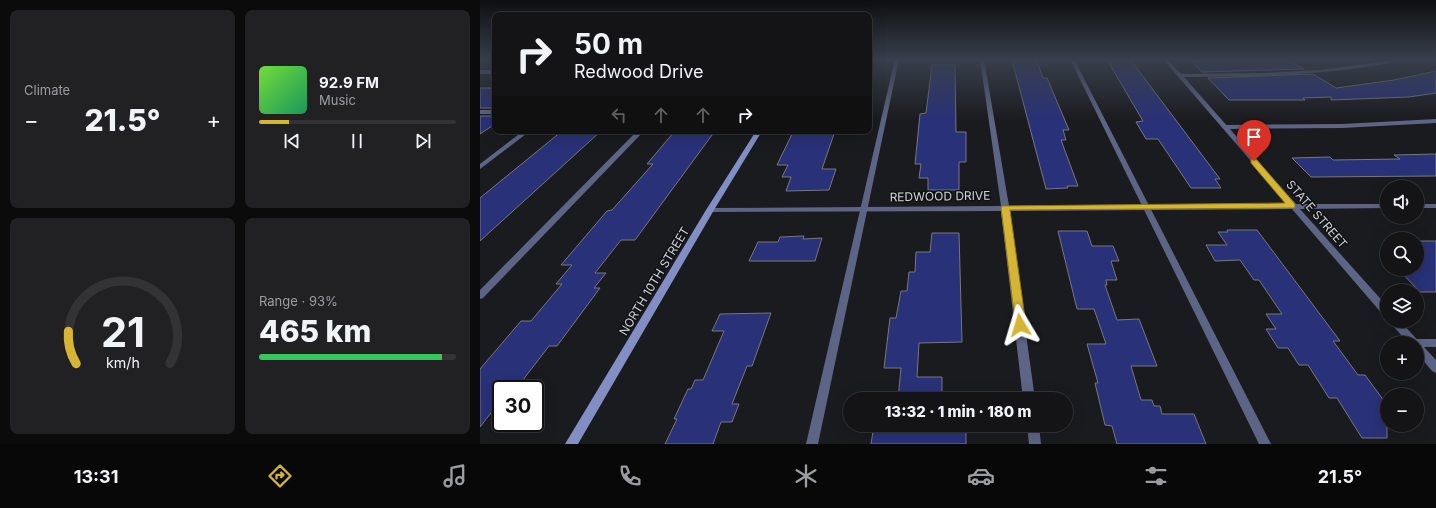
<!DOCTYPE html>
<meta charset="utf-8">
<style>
body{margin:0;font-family:Inter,sans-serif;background:#212123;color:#f1f3f6;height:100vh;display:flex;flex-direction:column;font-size:15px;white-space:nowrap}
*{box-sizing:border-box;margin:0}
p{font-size:13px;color:#9d9ea1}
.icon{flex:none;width:22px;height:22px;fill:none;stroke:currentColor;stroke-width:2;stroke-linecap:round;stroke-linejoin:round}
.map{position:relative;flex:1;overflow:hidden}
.panel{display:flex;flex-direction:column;gap:10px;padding:10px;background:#0b0b0c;width:480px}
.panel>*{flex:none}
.guide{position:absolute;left:12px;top:12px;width:380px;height:122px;border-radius:8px;box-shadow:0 4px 16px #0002,0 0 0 1px #333335;background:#141416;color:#f1f3f6;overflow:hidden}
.tools{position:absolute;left:900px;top:180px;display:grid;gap:8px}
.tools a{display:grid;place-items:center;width:44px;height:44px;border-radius:50%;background:#141416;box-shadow:0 4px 16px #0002,0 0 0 1px #333335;font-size:20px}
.speed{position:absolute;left:12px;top:380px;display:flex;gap:8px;font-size:20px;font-weight:700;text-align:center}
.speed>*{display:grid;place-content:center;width:52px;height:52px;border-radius:50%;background:#141416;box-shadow:0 4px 16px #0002,0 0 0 1px #333335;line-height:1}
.speed .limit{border:2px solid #111;border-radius:6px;background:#fff;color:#111}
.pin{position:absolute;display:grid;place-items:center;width:34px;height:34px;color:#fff;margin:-41px -17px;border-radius:50% 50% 50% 0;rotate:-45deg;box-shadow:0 0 4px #0007}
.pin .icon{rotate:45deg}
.me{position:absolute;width:44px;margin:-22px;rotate:353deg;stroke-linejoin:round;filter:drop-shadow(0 0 3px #0008)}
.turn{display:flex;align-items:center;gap:14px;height:84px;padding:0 16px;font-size:18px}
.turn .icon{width:52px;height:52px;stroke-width:2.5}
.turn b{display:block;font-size:28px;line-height:34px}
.lanes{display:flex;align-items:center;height:38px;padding:0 16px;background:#0003;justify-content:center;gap:20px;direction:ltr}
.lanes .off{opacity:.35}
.big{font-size:30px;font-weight:800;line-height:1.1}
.panel .card{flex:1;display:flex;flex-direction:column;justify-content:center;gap:6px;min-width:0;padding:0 14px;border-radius:8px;background:#212123}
.panel .dial{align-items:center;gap:0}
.dial svg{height:104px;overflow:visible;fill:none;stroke:#333335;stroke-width:7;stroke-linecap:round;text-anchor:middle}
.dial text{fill:#f1f3f6;stroke:none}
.song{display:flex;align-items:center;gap:12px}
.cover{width:48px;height:48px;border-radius:6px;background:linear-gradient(135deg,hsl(100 70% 55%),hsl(150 70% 35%))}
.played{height:4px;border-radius:2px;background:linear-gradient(90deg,#d6b534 15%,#333335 15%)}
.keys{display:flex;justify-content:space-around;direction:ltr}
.heat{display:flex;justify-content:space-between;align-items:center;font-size:22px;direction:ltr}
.charge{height:6px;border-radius:3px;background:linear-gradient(90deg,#34c759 93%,#333335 0)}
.panel .tiles{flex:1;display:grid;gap:10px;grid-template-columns:repeat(2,1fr)}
.trip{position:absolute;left:363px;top:392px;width:230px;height:40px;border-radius:20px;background:#141416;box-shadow:0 4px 16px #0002,0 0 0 1px #333335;font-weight:800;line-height:40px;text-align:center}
.menu{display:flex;height:64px;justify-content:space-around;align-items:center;background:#080809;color:#9d9ea1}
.menu .icon{width:28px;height:28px}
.menu .active{color:#d6b534}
.menu b{font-size:18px;color:#f1f3f6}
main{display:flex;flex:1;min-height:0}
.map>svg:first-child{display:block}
</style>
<main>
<section class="panel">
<div class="tiles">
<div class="card"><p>Climate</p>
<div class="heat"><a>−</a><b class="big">21.5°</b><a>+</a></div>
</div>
<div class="card">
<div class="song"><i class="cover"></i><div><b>92.9 FM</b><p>Music</p></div></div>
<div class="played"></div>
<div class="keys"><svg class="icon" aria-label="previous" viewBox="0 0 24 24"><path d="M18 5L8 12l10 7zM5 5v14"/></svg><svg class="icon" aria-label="pause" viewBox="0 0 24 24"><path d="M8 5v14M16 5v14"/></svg><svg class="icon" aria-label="next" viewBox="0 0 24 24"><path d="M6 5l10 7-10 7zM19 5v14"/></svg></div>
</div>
<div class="card dial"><svg viewBox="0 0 100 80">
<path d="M14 69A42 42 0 1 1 86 69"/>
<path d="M14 69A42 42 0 0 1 8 44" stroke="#d6b534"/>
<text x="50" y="56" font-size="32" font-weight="700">21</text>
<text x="50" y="72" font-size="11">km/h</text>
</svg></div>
<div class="card"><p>Range · 93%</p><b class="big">465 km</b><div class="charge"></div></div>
</div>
</section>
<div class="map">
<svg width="956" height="444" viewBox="0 0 956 444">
<rect width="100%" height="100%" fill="#1a1b1e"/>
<g fill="#293178" stroke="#77787d">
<polygon points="556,59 563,78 567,78 589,130 583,130 586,140 581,140 598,186 587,186 588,188 566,189 532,60"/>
<polygon points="628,59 650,59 740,179 735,179 741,188 711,188 678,139 666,139 656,122 663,121 629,63 631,63"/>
<polygon points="709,59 805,59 824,69 722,72"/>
<polygon points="452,65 475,65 476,132 486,132 486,162 479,162 479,190 448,190 448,178 439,178 441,164 435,164 440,114 446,113"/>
<polygon points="956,71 956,93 929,97 851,100 851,97 823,98 825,100 749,100 728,78 833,74 856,88 914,80"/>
<rect x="0" y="88" width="15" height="20"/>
<polygon points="0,116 15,116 15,124 0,134"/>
<polygon points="82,131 121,131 0,241 0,198"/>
<polygon points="198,131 235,131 155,240 141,240 115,273 126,273 114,288 120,288 77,346 69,346 36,389 21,389 21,409 14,409 0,427 0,369 41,321 51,321 82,284 76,284 92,265 81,265 127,211 132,210 173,164 167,164 194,132"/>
<polygon points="326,131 355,131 342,169 356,169 349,190 306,191 311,177 302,177 308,165 297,165 312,134 322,134"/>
<polygon points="956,154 956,176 831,177 812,158 850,157 853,160 920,159 914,155"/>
<polygon points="747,230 777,230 860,341 853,341 878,375 885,375 907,405 907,438 882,438 857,398 849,398 828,365 819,365 808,348 798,348 786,329 796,329 786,314 802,314 779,280 774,280 760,260 735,261 726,245 747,245 738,232 748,232"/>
<polygon points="578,231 607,231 612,246 633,246 639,261 631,261 637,280 626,280 627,285 625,285 637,320 659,319 677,366 651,366 661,400 672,400 674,406 680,406 682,414 714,414 726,444 637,444 632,426 625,425 615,383 618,383 607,344 626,344 614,309 597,309"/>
<polygon points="452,233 479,233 482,342 439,343 437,377 462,377 462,399 418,399 421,368 404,368 410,318 416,318 421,291 427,291 429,272 435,272 436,252 450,252"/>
<polygon points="324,236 323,239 342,238 335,261 269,261 278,242 298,242 300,237"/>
<polygon points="937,241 956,241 956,292 940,292 918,269 937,269"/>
<polygon points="291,313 272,366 267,366 252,404 259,404 252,422 241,422 233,444 185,444 197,419 194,419 208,389 211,389 215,380 223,380 244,331 232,331 240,314"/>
<polygon points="394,425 486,425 486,444 391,444"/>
</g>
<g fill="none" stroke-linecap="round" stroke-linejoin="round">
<g fill="#5d6586" fill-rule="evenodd">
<polygon points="415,59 419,59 338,444 326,444"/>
<polygon points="590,59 594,59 791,444 779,444"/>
<rect x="0" y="70" width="15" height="4"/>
<polygon points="956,119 956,123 862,128 745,129 742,127 745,125 862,124"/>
<polygon points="157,131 164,131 3,298 0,299 0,290"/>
<polygon points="934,339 956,339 956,347 937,347 937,343 929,343 930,340"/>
</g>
<g fill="#5d6586" fill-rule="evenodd">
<path d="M500,59H504L529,206L808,204L683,59H687L701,74L784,73L839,70L923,59V60C851,76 777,76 704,77L816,204H907V208L820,209L907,306V317L904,316L812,209L529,211L555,399H543L521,211L230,212L226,210L230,208L521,206Z"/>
<rect x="0" y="110" width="15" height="4"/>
<polygon points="43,131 50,131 0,169 0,164"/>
<rect x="937" y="204" width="19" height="4"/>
<polygon points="909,321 920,321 956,360 956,373 952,371 937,353 937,343 928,343"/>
<polygon points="547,425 559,425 561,444 549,444"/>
</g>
<polygon fill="#828fc5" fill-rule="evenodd" points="276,131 282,131 234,210 98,444 85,444 226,210"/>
</g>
<linearGradient id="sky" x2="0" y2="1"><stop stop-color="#0e0f10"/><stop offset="0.49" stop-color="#383f4c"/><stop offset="1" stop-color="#383f4c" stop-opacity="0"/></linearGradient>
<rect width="956" height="121" fill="url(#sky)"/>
<polygon fill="#d6b534" stroke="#8b7622" points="771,159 776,159 815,204 815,208 530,210 546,325 544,329 536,329 521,208 522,206 805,203 771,163"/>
<g text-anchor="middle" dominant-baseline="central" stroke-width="3" stroke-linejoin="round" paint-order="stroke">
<g font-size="12" fill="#d2d3d6" stroke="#111215">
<text transform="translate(460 196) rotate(-1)">REDWOOD DRIVE</text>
<text transform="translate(837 214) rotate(49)">STATE STREET</text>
<text transform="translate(174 281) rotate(-59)">NORTH 10TH STREET</text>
</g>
</g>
</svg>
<div class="tools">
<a><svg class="icon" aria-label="sound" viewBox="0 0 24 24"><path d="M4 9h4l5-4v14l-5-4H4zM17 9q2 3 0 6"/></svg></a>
<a><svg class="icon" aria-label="search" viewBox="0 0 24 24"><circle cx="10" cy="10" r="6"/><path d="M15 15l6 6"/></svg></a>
<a><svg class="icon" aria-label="layers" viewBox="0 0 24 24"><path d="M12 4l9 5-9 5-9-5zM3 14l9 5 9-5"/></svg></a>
<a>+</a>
<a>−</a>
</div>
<div class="speed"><div class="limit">30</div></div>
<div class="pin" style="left:774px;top:161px;background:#d93025"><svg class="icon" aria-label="arrive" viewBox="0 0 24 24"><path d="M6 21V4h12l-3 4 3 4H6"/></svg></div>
<svg class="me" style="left:540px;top:325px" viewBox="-20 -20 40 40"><path d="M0-17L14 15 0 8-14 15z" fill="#d6b534" stroke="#fff" stroke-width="4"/></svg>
<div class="trip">13:32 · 1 min · 180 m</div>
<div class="guide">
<div class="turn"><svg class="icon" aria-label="right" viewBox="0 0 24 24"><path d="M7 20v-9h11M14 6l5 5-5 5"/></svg><div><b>50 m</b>Redwood Drive</div></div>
<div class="lanes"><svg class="icon off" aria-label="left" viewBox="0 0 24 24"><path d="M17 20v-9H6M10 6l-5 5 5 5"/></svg><svg class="icon off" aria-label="ahead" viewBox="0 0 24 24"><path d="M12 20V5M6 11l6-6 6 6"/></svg><svg class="icon off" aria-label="ahead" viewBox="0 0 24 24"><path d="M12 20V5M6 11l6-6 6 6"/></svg><svg class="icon" aria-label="right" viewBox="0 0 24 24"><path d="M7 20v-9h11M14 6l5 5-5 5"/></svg></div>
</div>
</div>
</main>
<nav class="menu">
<b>13:31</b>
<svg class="icon active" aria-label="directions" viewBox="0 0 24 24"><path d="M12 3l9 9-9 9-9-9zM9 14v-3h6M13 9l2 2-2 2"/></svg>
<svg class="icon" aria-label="music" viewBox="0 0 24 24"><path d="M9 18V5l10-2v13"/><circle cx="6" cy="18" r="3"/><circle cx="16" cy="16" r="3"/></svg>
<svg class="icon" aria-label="phone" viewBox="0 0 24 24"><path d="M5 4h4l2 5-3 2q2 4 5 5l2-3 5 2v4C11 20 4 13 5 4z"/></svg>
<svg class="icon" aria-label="climate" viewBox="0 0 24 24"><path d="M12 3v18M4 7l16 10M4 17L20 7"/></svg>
<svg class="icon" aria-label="car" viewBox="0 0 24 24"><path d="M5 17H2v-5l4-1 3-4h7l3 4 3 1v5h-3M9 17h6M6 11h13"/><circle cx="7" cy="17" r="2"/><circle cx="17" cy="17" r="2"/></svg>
<svg class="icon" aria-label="filters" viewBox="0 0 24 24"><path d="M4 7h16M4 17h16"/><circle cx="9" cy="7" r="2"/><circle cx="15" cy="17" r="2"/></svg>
<b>21.5°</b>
</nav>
